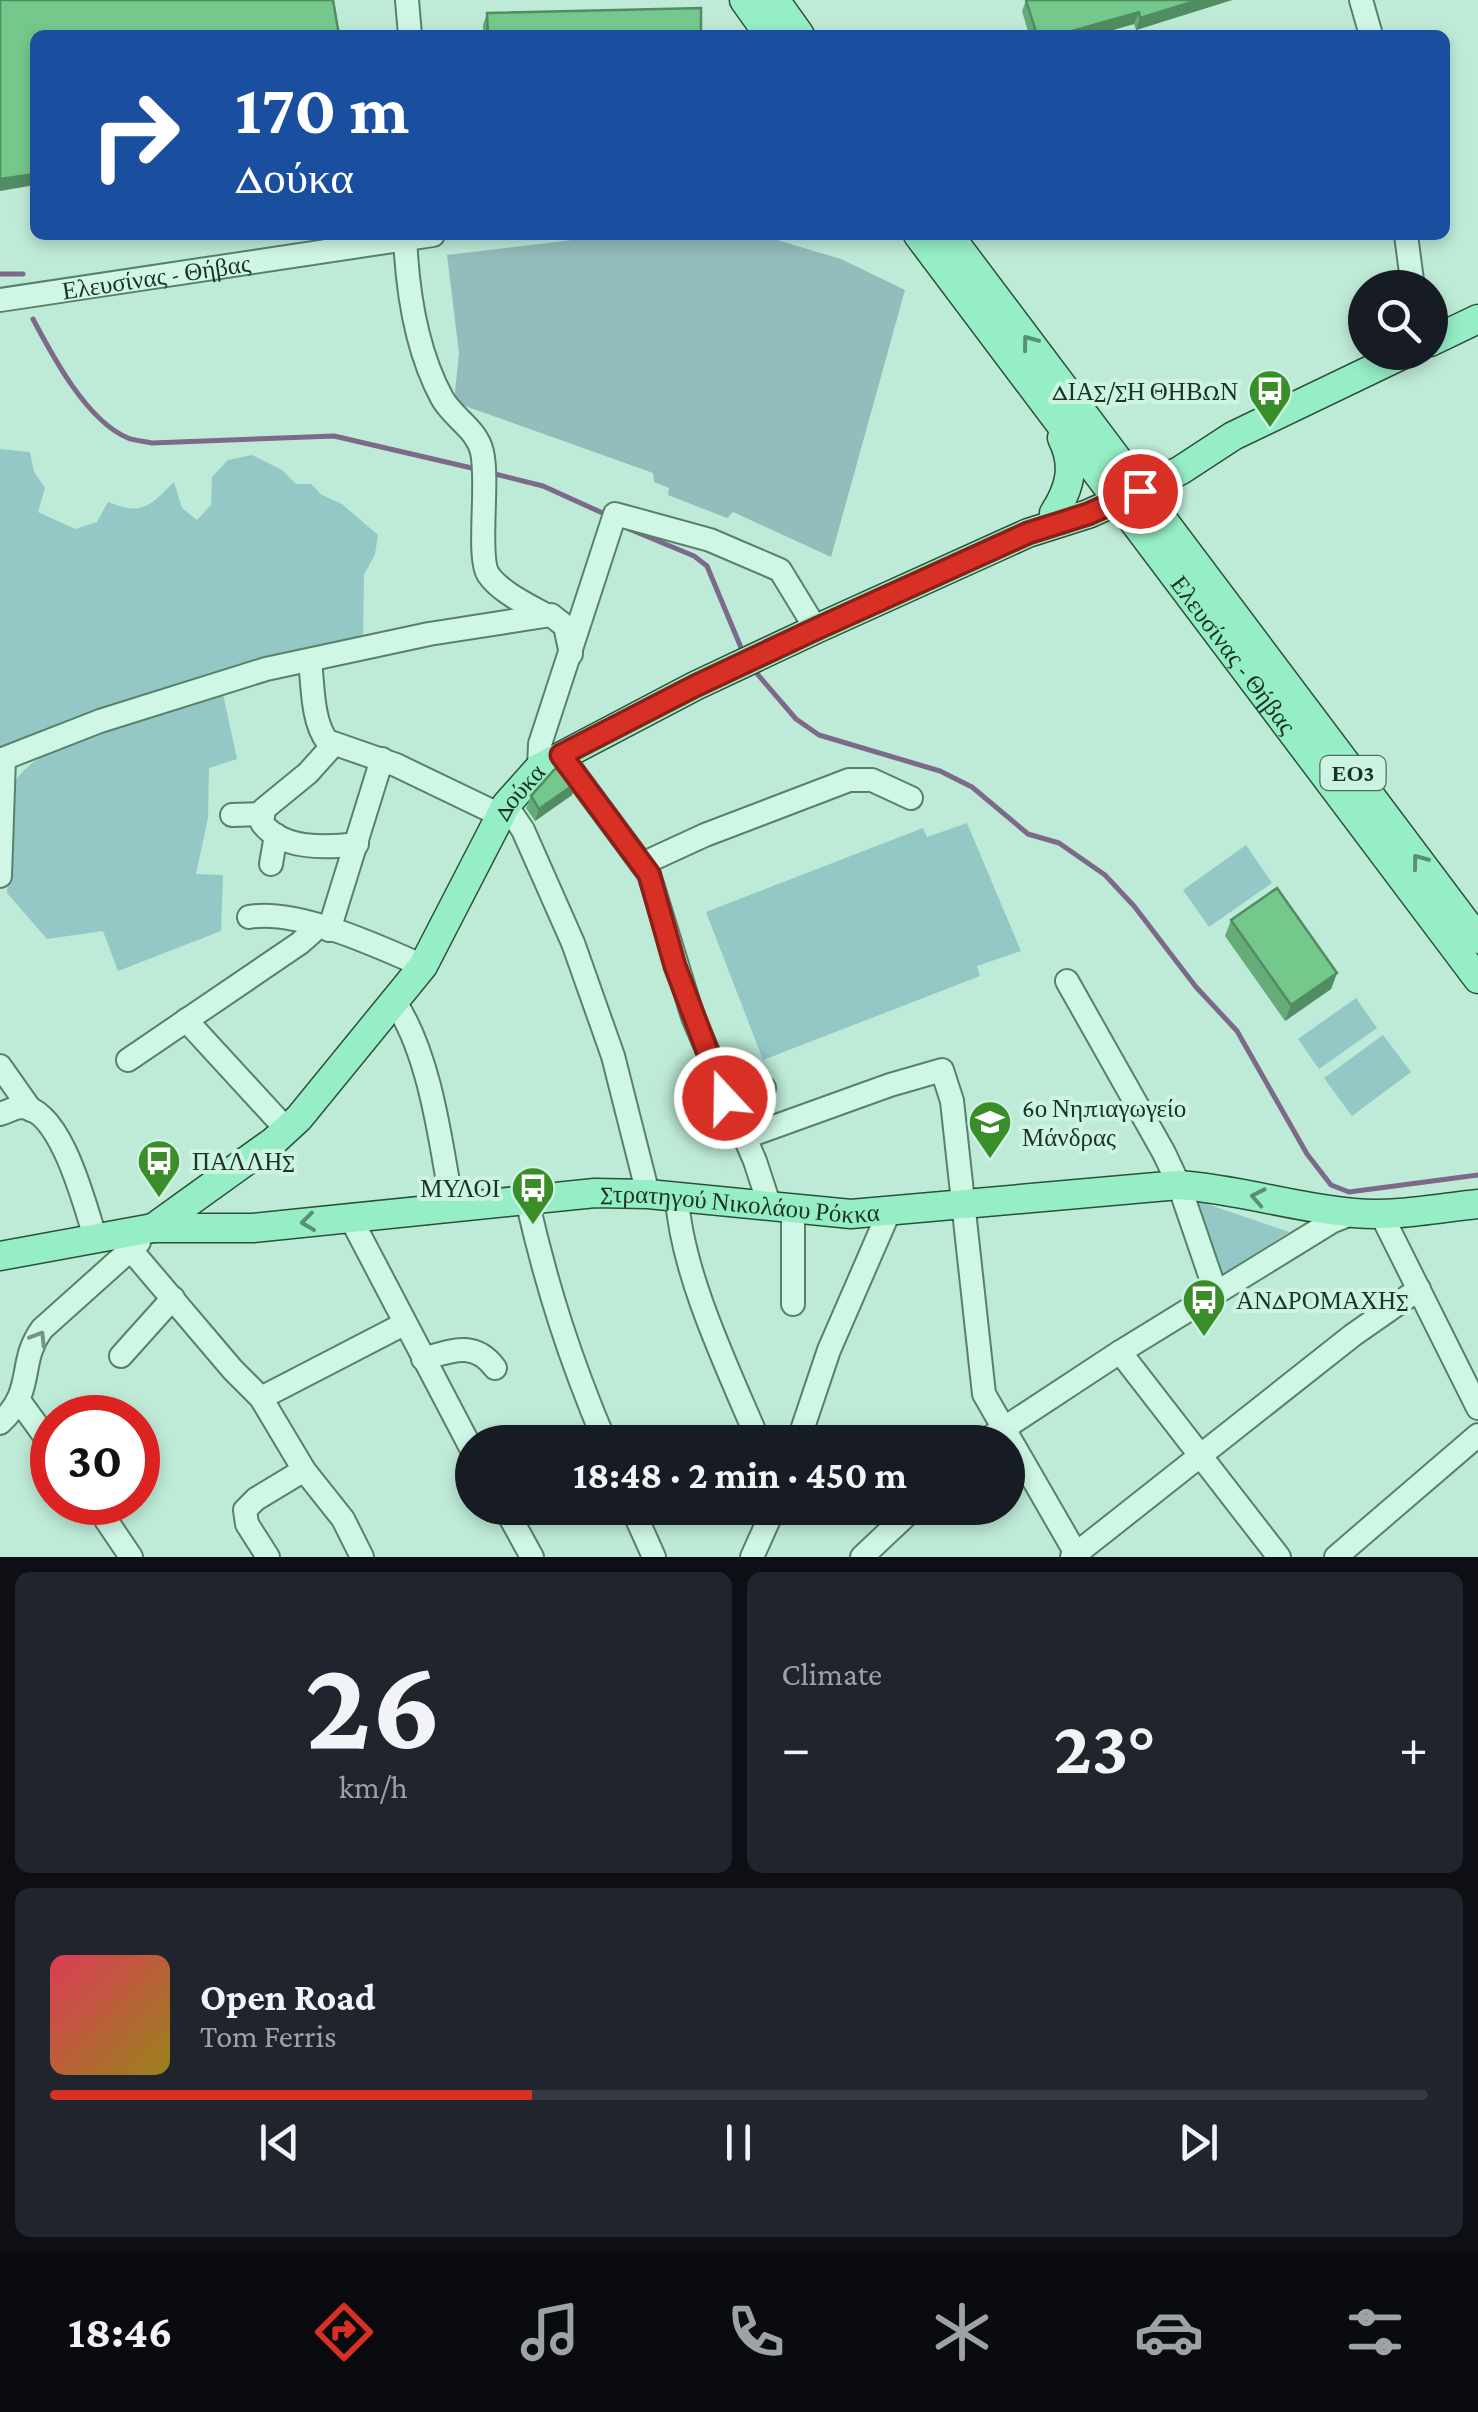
<!DOCTYPE html>
<meta charset="utf-8">
<style>
body{margin:0;font-family:"Crimson Pro",serif;background:#20242c;color:#f1f3f6;height:100vh;display:flex;flex-direction:column;font-size:38px;white-space:nowrap}
*{box-sizing:border-box;margin:0}
p{font-size:32px;color:#9ea1a6}
.icon{flex:none;width:55px;height:55px;fill:none;stroke:currentColor;stroke-width:2;stroke-linecap:round;stroke-linejoin:round}
.map{position:relative;height:1557px;overflow:hidden}
.details{display:flex;flex-direction:column;gap:15px;padding:15px;background:#0d0f14;flex:1}
.details>*{flex:none}
.top-card{position:absolute;left:30px;top:30px;width:1420px;height:210px;border-radius:15px;box-shadow:0 5px 15px #0003;background:#1a4fa0;color:#fff;overflow:hidden}
.controls{position:absolute;left:1348px;top:270px;display:grid;gap:20px}
.controls a{display:grid;place-items:center;width:100px;height:100px;border-radius:50%;background:#171b24;box-shadow:0 5px 15px #0003;font-size:50px}
.speed{position:absolute;left:30px;top:1395px;display:flex;gap:20px;font-size:50px;font-weight:700;text-align:center}
.speed>*{display:grid;place-content:center;width:130px;height:130px;border-radius:50%;background:#171b24;box-shadow:0 5px 15px #0003;line-height:1}
.speed .limit{border:15px solid #d22;background:#fff;color:#111}
.pin{position:absolute;display:grid;place-items:center;width:85px;height:85px;color:#fff;margin:-42px;border:5px solid #fff;border-radius:50%;box-shadow:0 2px 10px #0007}
.me{position:absolute;width:110px;margin:-55px;rotate:339deg;stroke-linejoin:round;filter:drop-shadow(0 0 8px #0008)}
.turn{display:flex;align-items:center;gap:35px;height:210px;padding:0 40px;font-size:45px}
.turn .icon{width:130px;height:130px;stroke-width:2.5}
.turn b{display:block;font-size:70px;line-height:85px}
.big{font-size:75px;font-weight:700;line-height:1.1}
.details .widget{flex:1;display:flex;flex-direction:column;justify-content:center;gap:15px;min-width:0;padding:0 35px;border-radius:15px;background:#20242c}
.details .dial{align-items:center;gap:0}
.dial b{font-size:130px;line-height:1}
.song{display:flex;align-items:center;gap:30px}
.cover{width:120px;height:120px;border-radius:15px;background:linear-gradient(135deg,hsl(350 70% 55%),hsl(50 70% 35%))}
.played{height:10px;border-radius:5px;background:linear-gradient(90deg,#d93025 35%,#363941 35%)}
.keys{display:flex;justify-content:space-around;direction:ltr}
.heat{display:flex;justify-content:space-between;align-items:center;font-size:55px;direction:ltr}
.details .tiles{flex:1;display:grid;gap:15px;grid-template-columns:1fr 1fr}
.widget:last-child{grid-column:span 2}
.trip{position:absolute;left:455px;top:1425px;width:570px;height:100px;border-radius:50px;background:#171b24;box-shadow:0 5px 15px #0003;font-weight:700;line-height:100px;text-align:center}
.menu{display:flex;height:160px;justify-content:space-around;align-items:center;background:#090b0e;color:#9ea1a6}
.menu .icon{width:70px;height:70px}
.menu .current{color:#d93025}
.menu b{font-size:45px;color:#f1f3f6}
.map>svg:first-child{display:block}
</style>
<div class="map">
<svg width="1478" height="1557" viewBox="0 0 1478 1557">
<rect width="100%" height="100%" fill="#beebd7"/>
<g fill="#93c8c7">
<path d="M0,449L30,452L34,472L45,488L38,512L75,529L97,522L108,502C142,516 150,506 174,482L182,508L197,520L211,505L212,477L228,460L252,455L282,470L296,484H311L322,495L342,504L378,535L375,554L364,575L363,644L235,668L76,720L0,749Z"/>
<path d="M223,694L237,759L209,768L208,818L196,874L223,875L221,931L118,971L103,931L47,939L7,893C11,861 3,814 14,785C30,740 177,707 223,694Z"/>
<polygon points="967,823 1021,951 977,966 980,976 763,1060 706,912 923,828 927,837"/>
<polygon points="1246,845 1272,883 1209,927 1183,890"/>
<polygon points="1356,998 1377,1028 1319,1069 1298,1039"/>
<polygon points="1383,1035 1411,1072 1352,1116 1324,1078"/>
<polygon points="1193,1199 1289,1232 1222,1275"/>
</g>
<polygon fill="#92bdbc" points="613,235 760,235 841,259 905,290 831,557 733,512 727,518 668,495 669,488 654,482 653,473 454,402 459,353 447,255"/>
<g fill="none" stroke-linecap="round" stroke-linejoin="round">
<g stroke="#7d698a" stroke-width="5">
<polyline points="0,274 23,274"/>
<path d="M33,319C53,357 87,421 128,438C135,441 145,441 152,443L334,436L476,469"/>
<polyline points="491,473 543,486 607,515"/>
<polyline points="629,529 694,556 707,566 742,650"/>
<polyline points="753,669 796,719 819,735 940,771 972,787 1028,834 1059,843 1105,875 1134,906 1196,987 1237,1031 1307,1154 1331,1185 1349,1192 1478,1175"/>
</g>
<g stroke="#588268" stroke-width="26">
<g id="minor">
<polyline points="407,0 410,35"/>
<polyline points="1361,0 1371,35"/>
<path d="M405,235C407,289 416,350 442,398C453,418 477,429 482,452C489,482 477,556 488,574C499,591 526,604 544,614"/>
<polyline points="1406,235 1413,288"/>
<path id="s1" d="M0,300L433,235"/>
<path d="M310,661C313,686 312,721 327,741L396,765L502,816"/>
<path d="M334,744L308,773L264,809L262,823C282,850 327,848 357,844"/>
<polyline points="561,755 649,874 693,1017 755,1161 770,1207"/>
<polyline points="0,760 100,721 266,669 429,634 551,615 565,626 571,654"/>
<polyline points="539,768 540,744 615,514 710,540 780,570 816,629"/>
<polyline points="506,805 523,830 573,943 613,1056 648,1194"/>
<polyline points="232,815 261,814"/>
<polyline points="271,864 276,835"/>
<polyline points="642,864 705,835 849,780 872,780 911,798"/>
<polyline points="0,876 4,759"/>
<path d="M249,917C296,908 380,947 423,966"/>
<polyline points="329,930 382,759"/>
<polyline points="1067,981 1164,1153 1179,1185 1216,1293"/>
<path d="M394,1001C430,1053 441,1143 452,1206"/>
<polyline points="186,1020 287,1130"/>
<polyline points="128,1060 300,943 318,927"/>
<polyline points="0,1066 31,1110"/>
<polyline points="726,1101 764,1088"/>
<path d="M0,1114C7,1112 15,1107 22,1107C62,1109 86,1210 96,1240"/>
<polyline points="743,1138 890,1085 942,1070 952,1101 984,1394 1078,1557"/>
<path d="M677,1198C682,1275 729,1371 759,1442"/>
<path d="M527,1200C547,1288 570,1359 605,1442"/>
<polyline points="793,1209 793,1304"/>
<polyline points="1381,1214 1478,1408"/>
<polyline points="350,1217 472,1450"/>
<polyline points="131,1250 233,1370 261,1398 304,1470 343,1519 362,1557"/>
<polyline points="1120,1352 1279,1557"/>
<polyline points="121,1356 173,1298"/>
<path d="M423,1359C451,1351 474,1340 495,1368"/>
<polyline points="261,1398 404,1324"/>
<polyline points="20,1402 52,1446"/>
<path d="M0,1423C36,1390 17,1363 42,1329L139,1242"/>
<polyline points="798,1442 829,1350 889,1212"/>
<polyline points="983,1442 1120,1352 1333,1221 1354,1213"/>
<polyline points="94,1502 131,1557"/>
<polyline points="505,1508 532,1557"/>
<polyline points="632,1508 654,1557"/>
<polyline points="268,1557 247,1524 245,1510 256,1499 304,1470"/>
<polyline points="752,1557 774,1508"/>
<polyline points="862,1557 914,1508"/>
<polyline points="1072,1557 1353,1335 1419,1289"/>
<polyline points="1336,1557 1478,1435"/>
</g>
</g>
<g stroke="#2c5038" stroke-width="31">
<g id="major">
<polyline points="744,0 769,35"/>
<polyline points="775,0 800,35"/>
<path id="s2" d="M918,235L1478,979"/>
<polyline points="949,235 1478,939"/>
<polyline points="1430,342 1478,319"/>
<path d="M1054,513C1070,488 1076,466 1062,438"/>
<path id="s3" d="M153,1228L274,1141L299,1118L423,966L506,805L539,768L695,686L816,629L1028,533L1088,514L1140,491L1181,470L1233,436L1408,352"/>
<path id="s4" d="M0,1256L153,1228H253L595,1193L648,1194L851,1214L1179,1185C1238,1189 1295,1208 1354,1213C1395,1217 1438,1208 1478,1204"/>
</g>
</g>
<use href="#minor" stroke="#d0f7e6" stroke-width="22"/>
<use href="#major" stroke="#96eec6" stroke-width="28"/>
</g>
<g fill="#65ac78">
<polygon points="1026,0 1232,0 1136,30 1134,24 1095,35 1029,35 1022,11"/>
<polygon points="487,13 701,35 483,35 483,25"/>
<polygon points="572,795 535,821 526,808 531,796"/>
<polygon points="1231,920 1337,973 1331,989 1285,1021 1225,936"/>
</g>
<g fill="#528c62">
<polygon points="1198,0 1232,0 1136,30 1140,18"/>
<polygon points="1139,12 1134,24 1095,35 1058,35"/>
<polygon points="35,174 35,185 0,191 0,179"/>
<polygon points="576,783 572,795 535,821 539,809"/>
<polygon points="1337,973 1331,989 1285,1021 1291,1005"/>
</g>
<g fill="#75c88c" stroke="#528c62" stroke-width="2.5">
<polygon points="0,0 333,0 339,35 35,35 35,174 0,179"/>
<polygon points="1026,0 1198,0 1140,18 1139,12 1058,35 1037,35"/>
<polygon points="701,8 701,35 488,35 487,13"/>
<polygon points="563,765 576,783 539,809 531,796 554,770"/>
<polygon points="1277,888 1337,973 1291,1005 1231,920"/>
</g>
<defs><path id="oneway-chevron" d="M-2-3.5L2.5 0L-2 3.5" fill="none" stroke-width="1.6" stroke-linecap="round" stroke-linejoin="round" transform="scale(2.5)"/></defs>
<g stroke="#599074">
<use href="#oneway-chevron" transform="translate(1029 342) rotate(-127)"/>
<use href="#oneway-chevron" transform="translate(1419 861) rotate(-127)"/>
<use href="#oneway-chevron" transform="translate(1258 1197) rotate(-169)"/>
<use href="#oneway-chevron" transform="translate(308 1222) rotate(173)"/>
</g>
<use stroke="#769484" href="#oneway-chevron" transform="translate(39 1338) rotate(-58)"/>
<g fill="none" stroke-linecap="round" stroke-linejoin="round">
<g stroke="#8d1f18" stroke-width="25">
<polyline id="route" points="725,1098 675,966 649,874 561,755 695,686 816,629 1028,533 1088,514 1140,491"/>
</g>
<use href="#route" stroke="#d93025" stroke-width="18"/>
</g>
<defs>
<g id="bus-pin" transform="scale(2.25)"><path d="M0 17L-7.5 6A9.5 9.5 0 1 1 7.5 6Z" fill="#398e2a" stroke="#cdf3e3"/><path d="M-5-6H5V4H4V6H2V4H-2V6H-4V4H-5ZM-3.5-4V0h7V-4ZM-3.5 1.2v1.5H-2V1.2ZM2 1.2v1.5H3.5V1.2Z" fill="#fff"/></g>
<g id="school-pin" transform="scale(2.25)"><path d="M0 17L-7.5 6A9.5 9.5 0 1 1 7.5 6Z" fill="#398e2a" stroke="#cdf3e3"/><path d="M0-5L7-2L0 1L-7-2ZM-4 1L0 2.5L4 1V4Q0 6-4 4Z" fill="#fff"/></g>
</defs>
<g fill-rule="evenodd">
<use href="#bus-pin" x="1270" y="391"/>
<use href="#school-pin" x="990" y="1122"/>
<use href="#bus-pin" x="159" y="1161"/>
<use href="#bus-pin" x="533" y="1188"/>
<use href="#bus-pin" x="1204" y="1300"/>
</g>
<g text-anchor="middle" dominant-baseline="central" stroke-width="8" stroke-linejoin="round" paint-order="stroke">
<rect fill="#cdf3e3" stroke="#516c5d" stroke-width="2.5" x="1320.5" y="756" width="65" height="34" rx="8"/>
<g font-size="22" font-weight="bold" fill="#1c3223">
<text x="1353" y="773">ΕΟ3</text>
</g>
<g font-size="25" fill="#1c3223" stroke="#cdf3e3">
<text stroke="none"><textPath href="#s1" startOffset="158">Ελευσίνας - Θήβας</textPath></text>
<text stroke="none"><textPath href="#s2" startOffset="525">Ελευσίνας - Θήβας</textPath></text>
<text stroke="none"><textPath href="#s3" startOffset="578">Δούκα</textPath></text>
<text stroke="none"><textPath href="#s4" startOffset="745">Στρατηγού Νικολάου Ρόκκα</textPath></text>
</g>
<g font-size="25" fill="#1c3223" stroke="#cdf3e3" text-anchor="start">
<text x="1238" y="391" text-anchor="end">ΔΙΑΣ/ΣΗ ΘΗΒΩΝ</text>
<text x="1022" y="1108">6ο Νηπιαγωγείο<tspan x="1022" dy="29">Μάνδρας</tspan></text>
<text x="192" y="1161">ΠΑΛΛΗΣ</text>
<text x="500" y="1188" text-anchor="end">ΜΥΛΟΙ</text>
<text x="1236" y="1300">ΑΝΔΡΟΜΑΧΗΣ</text>
</g>
</g>
</svg>
<div class="controls">
<a><svg class="icon" aria-label="search" viewBox="0 0 24 24"><circle cx="10" cy="10" r="6"/><path d="M15 15l6 6"/></svg></a>
</div>
<div class="speed"><div class="limit">30</div></div>
<div class="pin" style="left:1140px;top:491px;background:#d93025"><svg class="icon" aria-label="arrive" viewBox="0 0 24 24"><path d="M6 21V4h12l-3 4 3 4H6"/></svg></div>
<svg class="me" style="left:725px;top:1098px" viewBox="-20 -20 40 40"><circle r="17" fill="#d93025" stroke="#fff" stroke-width="3"/><path d="M0-11L8 9 0 5-8 9z" fill="#fff"/></svg>
<div class="trip">18:48 · 2 min · 450 m</div>
<div class="top-card">
<div class="turn"><svg class="icon" aria-label="right" viewBox="0 0 24 24"><path d="M7 20v-9h11M14 6l5 5-5 5"/></svg><div><b>170 m</b>Δούκα</div></div>
</div>
</div>
<section class="details">
<div class="tiles">
<div class="widget dial"><b>26</b><p>km/h</p></div>
<div class="widget"><p>Climate</p>
<div class="heat"><a>−</a><b class="big">23°</b><a>+</a></div>
</div>
<div class="widget">
<div class="song"><i class="cover"></i><div><b>Open Road</b><p>Tom Ferris</p></div></div>
<div class="played"></div>
<div class="keys"><svg class="icon" aria-label="previous" viewBox="0 0 24 24"><path d="M18 5L8 12l10 7zM5 5v14"/></svg><svg class="icon" aria-label="pause" viewBox="0 0 24 24"><path d="M8 5v14M16 5v14"/></svg><svg class="icon" aria-label="next" viewBox="0 0 24 24"><path d="M6 5l10 7-10 7zM19 5v14"/></svg></div>
</div>
</div>
</section>
<nav class="menu">
<b>18:46</b>
<svg class="icon current" aria-label="directions" viewBox="0 0 24 24"><path d="M12 3l9 9-9 9-9-9zM9 14v-3h6M13 9l2 2-2 2"/></svg>
<svg class="icon" aria-label="music" viewBox="0 0 24 24"><path d="M9 18V5l10-2v13"/><circle cx="6" cy="18" r="3"/><circle cx="16" cy="16" r="3"/></svg>
<svg class="icon" aria-label="phone" viewBox="0 0 24 24"><path d="M5 4h4l2 5-3 2q2 4 5 5l2-3 5 2v4C11 20 4 13 5 4z"/></svg>
<svg class="icon" aria-label="climate" viewBox="0 0 24 24"><path d="M12 3v18M4 7l16 10M4 17L20 7"/></svg>
<svg class="icon" aria-label="car" viewBox="0 0 24 24"><path d="M5 17H2v-5l4-1 3-4h7l3 4 3 1v5h-3M9 17h6M6 11h13"/><circle cx="7" cy="17" r="2"/><circle cx="17" cy="17" r="2"/></svg>
<svg class="icon" aria-label="filters" viewBox="0 0 24 24"><path d="M4 7h16M4 17h16"/><circle cx="9" cy="7" r="2"/><circle cx="15" cy="17" r="2"/></svg>
</nav>
